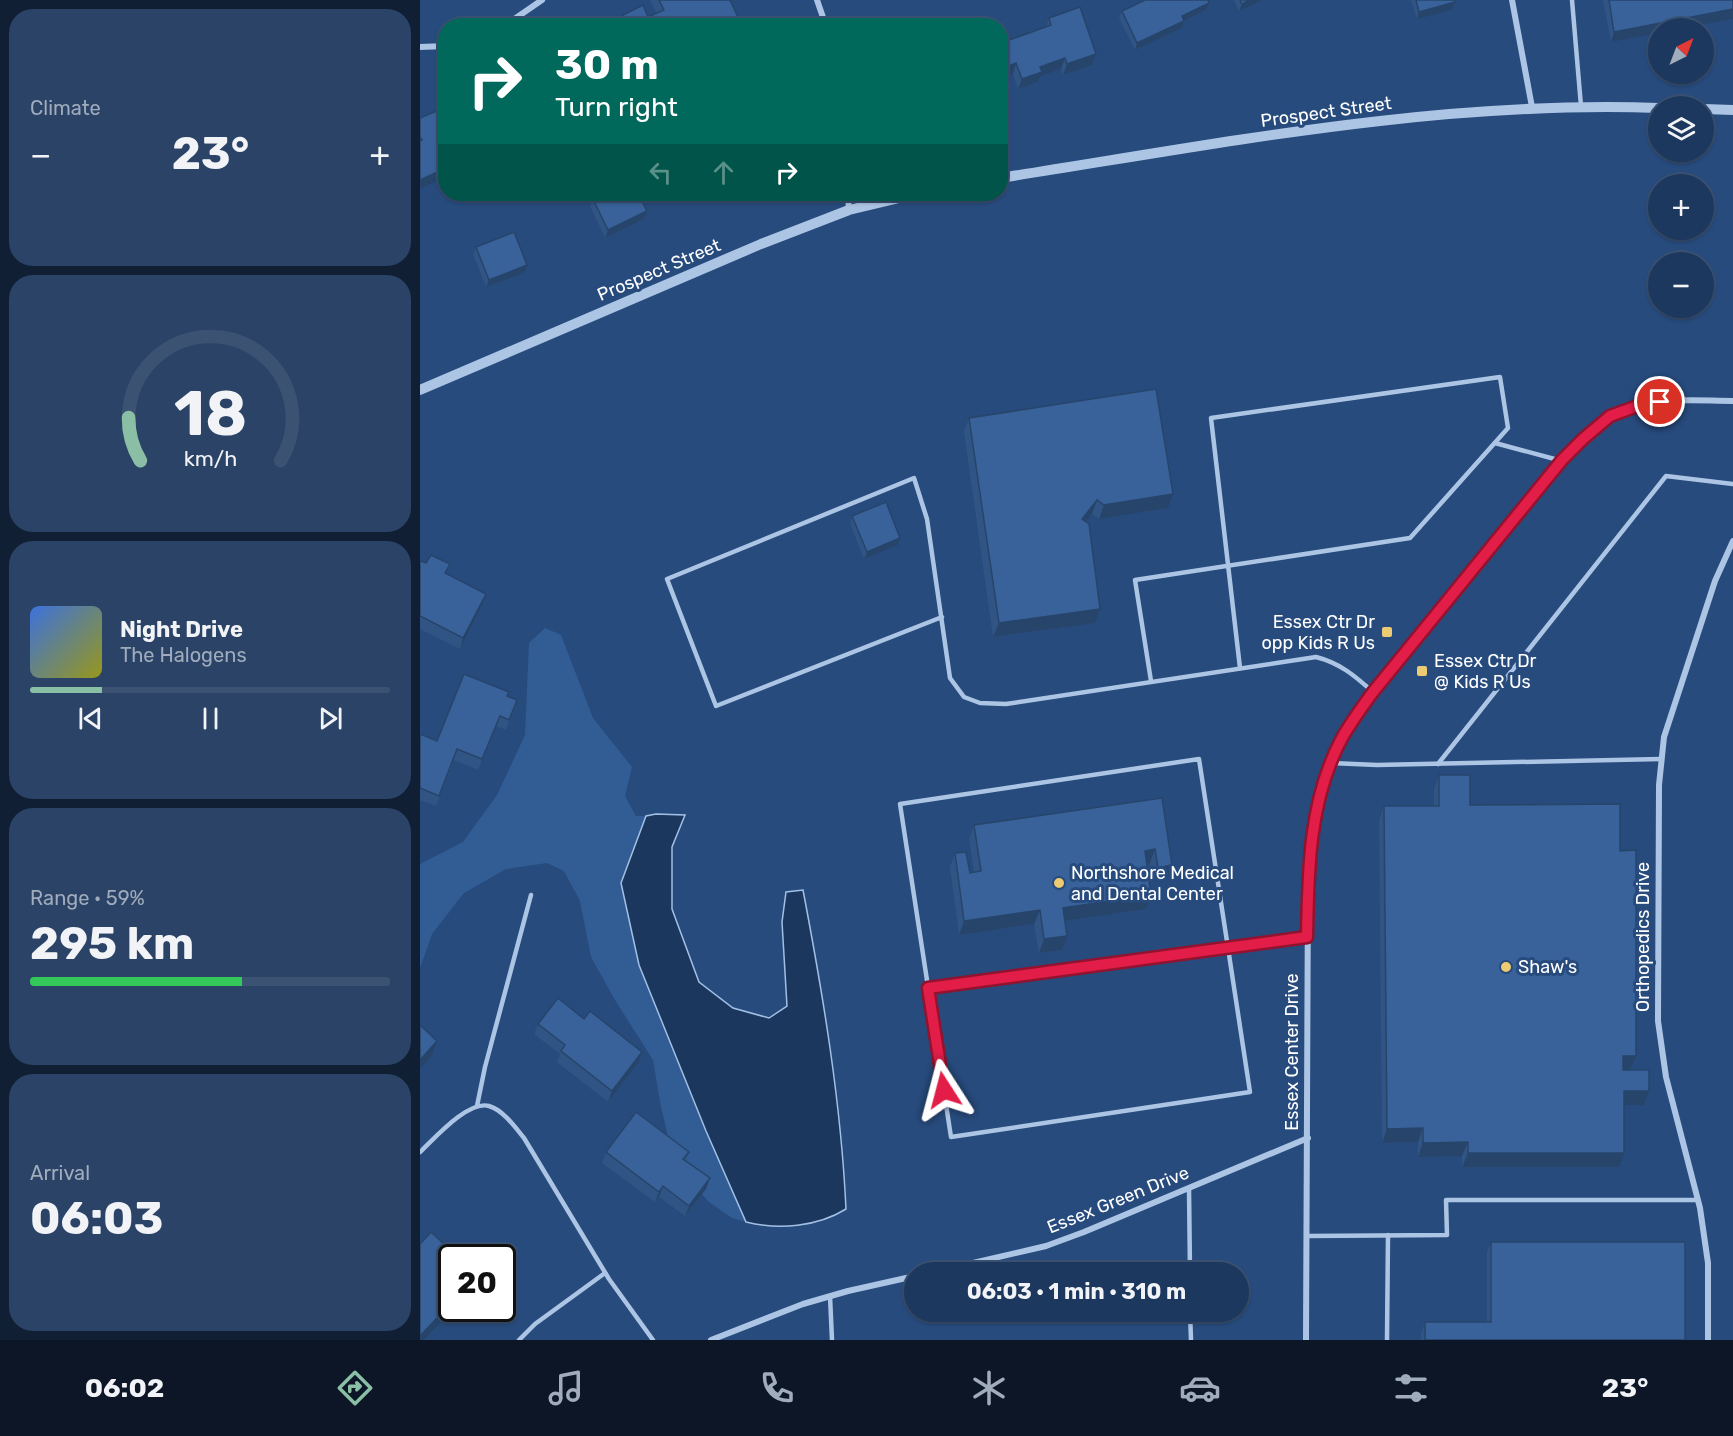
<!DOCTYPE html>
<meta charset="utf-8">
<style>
body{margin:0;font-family:Rubik,sans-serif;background:#2a4367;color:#f1f3f6;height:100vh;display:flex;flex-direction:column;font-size:22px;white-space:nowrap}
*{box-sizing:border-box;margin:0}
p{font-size:20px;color:#a0acbc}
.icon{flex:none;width:33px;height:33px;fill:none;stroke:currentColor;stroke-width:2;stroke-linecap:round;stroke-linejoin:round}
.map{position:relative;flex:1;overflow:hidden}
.sheet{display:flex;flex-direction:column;gap:9px;padding:9px;background:#101f34;width:420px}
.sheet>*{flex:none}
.hud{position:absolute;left:18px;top:18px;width:570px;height:183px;border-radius:24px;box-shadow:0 2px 4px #0004,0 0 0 2px #3b5273;background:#00695c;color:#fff;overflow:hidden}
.needle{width:39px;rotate:42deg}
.tools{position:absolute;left:1228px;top:18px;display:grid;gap:12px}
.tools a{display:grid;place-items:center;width:66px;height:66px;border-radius:50%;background:#1d385e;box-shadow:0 2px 4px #0004,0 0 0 2px #3b5273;font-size:30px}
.speed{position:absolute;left:18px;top:1244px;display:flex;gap:12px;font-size:30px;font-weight:700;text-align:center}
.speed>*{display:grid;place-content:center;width:78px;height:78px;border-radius:50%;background:#1d385e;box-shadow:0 2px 4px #0004,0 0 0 2px #3b5273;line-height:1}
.speed .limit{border:3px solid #111;border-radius:9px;background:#fff;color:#111}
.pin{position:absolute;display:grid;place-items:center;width:51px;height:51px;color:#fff;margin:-26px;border:3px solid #fff;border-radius:50%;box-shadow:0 2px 6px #0007}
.me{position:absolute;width:66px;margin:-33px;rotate:351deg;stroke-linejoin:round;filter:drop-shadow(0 0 4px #0008)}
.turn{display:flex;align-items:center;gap:21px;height:126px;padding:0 18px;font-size:27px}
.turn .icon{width:78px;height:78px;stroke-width:2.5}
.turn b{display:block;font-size:42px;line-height:51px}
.lanes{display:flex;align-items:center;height:57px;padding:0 18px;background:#0003;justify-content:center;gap:30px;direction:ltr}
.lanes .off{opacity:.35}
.big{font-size:45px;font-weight:700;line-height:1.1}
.sheet .widget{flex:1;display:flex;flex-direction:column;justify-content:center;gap:9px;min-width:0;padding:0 21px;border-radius:24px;background:#2a4367}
.sheet .dial{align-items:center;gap:0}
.dial svg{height:156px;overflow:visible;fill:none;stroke:#3b5273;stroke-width:7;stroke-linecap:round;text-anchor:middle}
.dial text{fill:#f1f3f6;stroke:none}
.song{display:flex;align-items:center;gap:18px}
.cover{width:72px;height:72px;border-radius:9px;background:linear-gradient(135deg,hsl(220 70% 55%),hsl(60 70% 35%))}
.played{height:6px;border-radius:3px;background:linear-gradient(90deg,#8abfa5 20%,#3b5273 20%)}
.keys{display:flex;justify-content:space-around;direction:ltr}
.heat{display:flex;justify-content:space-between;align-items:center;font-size:33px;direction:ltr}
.charge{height:9px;border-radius:4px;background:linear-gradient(90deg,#34c759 59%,#3b5273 0)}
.trip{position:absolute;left:484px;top:1262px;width:345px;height:60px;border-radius:30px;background:#1d385e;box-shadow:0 2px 4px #0004,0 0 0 2px #3b5273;font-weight:700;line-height:60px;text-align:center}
.tab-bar{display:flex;height:96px;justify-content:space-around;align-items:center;background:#0c1626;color:#a0acbc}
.tab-bar .icon{width:42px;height:42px}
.tab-bar .active{color:#8abfa5}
.tab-bar b{font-size:27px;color:#f1f3f6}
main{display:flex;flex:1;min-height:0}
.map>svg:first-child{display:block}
</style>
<main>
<section class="sheet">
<div class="widget"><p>Climate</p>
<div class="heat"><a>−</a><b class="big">23°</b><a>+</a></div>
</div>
<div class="widget dial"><svg viewBox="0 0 100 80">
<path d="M14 69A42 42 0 1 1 86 69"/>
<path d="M14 69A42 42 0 0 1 8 47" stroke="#8abfa5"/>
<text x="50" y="56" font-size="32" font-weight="700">18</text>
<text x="50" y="72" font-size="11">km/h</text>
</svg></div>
<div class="widget">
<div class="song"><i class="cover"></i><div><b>Night Drive</b><p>The Halogens</p></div></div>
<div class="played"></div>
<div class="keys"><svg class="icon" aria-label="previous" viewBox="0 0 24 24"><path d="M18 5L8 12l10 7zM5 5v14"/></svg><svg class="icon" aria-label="pause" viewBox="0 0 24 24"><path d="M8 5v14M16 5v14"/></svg><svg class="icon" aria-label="next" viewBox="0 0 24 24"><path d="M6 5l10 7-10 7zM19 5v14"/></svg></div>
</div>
<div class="widget"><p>Range · 59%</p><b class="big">295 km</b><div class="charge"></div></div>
<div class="widget"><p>Arrival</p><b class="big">06:03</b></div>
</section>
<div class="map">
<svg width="1313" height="1340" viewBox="0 0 1313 1340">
<rect width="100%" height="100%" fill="#274b7d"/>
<polygon fill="#325d94" points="125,628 141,635 173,718 212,767 205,796 216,816 226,816 201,883 219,965 286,1131 326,1222 312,1218 289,1202 269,1180 251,1150 240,1102 233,1060 195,1000 171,957 160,901 144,871 127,863 86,869 44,893 12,934 0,968 0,864 43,842 77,795 105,735 109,643"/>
<path fill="#1c375e" stroke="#a2c0e5" stroke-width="1.5" d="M236,814L265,815L252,847V909L279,982L313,1008L349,1018L367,1006L362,922L366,892L383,890C403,995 421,1102 426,1209C397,1227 359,1230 326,1222L286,1131L219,965L201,883L226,816Z"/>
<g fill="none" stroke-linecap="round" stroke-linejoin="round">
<g stroke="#adc5e4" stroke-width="4.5">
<polyline points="1152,0 1161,106"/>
<polyline points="1075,443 1142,461"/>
<path d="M522,617L296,706L247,579L494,478L507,519L530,678L544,697L560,703L586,704L896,657C920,663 935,676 953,692"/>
<polyline points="731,681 715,580 990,538 1088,428 1080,377 791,418 820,668"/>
<polyline points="911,763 957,765 1241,759"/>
<polyline points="1018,764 1246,476 1313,484"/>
<polyline points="509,988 808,948 830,1092 531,1137 480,804 779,759 808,948 887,937"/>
<polyline points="57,1106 65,1067 111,895"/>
<path d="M0,1152C14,1139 48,1100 69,1106C83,1110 95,1127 104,1138L189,1279L233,1340"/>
<polyline points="769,1188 770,1272"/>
<polyline points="887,1236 1027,1235 1026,1200 1277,1200"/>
<polyline points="410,1296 412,1340"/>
<polyline points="770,1311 771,1340"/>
<polyline points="99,1340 115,1324 185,1273"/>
<polyline points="967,1340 968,1235"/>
</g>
<g stroke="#adc5e4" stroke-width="6">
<polyline points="397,0 406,26"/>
<polyline points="1092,0 1112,107"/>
<polyline points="84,26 122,0"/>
<polyline points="0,47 26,46"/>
<polyline points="428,194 429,210"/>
<polyline points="514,1272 626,1246 664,1232 888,1138"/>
<polyline points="291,1340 383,1304 428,1291 495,1276"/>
<path d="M886,1340L888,879C891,831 899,781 922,738C944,697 977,662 1007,626C1052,571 1097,516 1142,461C1157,446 1172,427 1190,416C1224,395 1275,401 1313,401"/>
<polyline points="1288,1340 1288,1263 1280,1208 1246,1077 1238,1021 1239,785 1244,737 1295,581 1313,541"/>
</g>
<g stroke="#adc5e4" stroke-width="10">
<polyline points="1284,109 1313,110"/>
<path d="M580,178C798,144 1017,100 1239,108"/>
<polyline points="0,390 341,244 429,210 496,194"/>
</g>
</g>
<g fill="#305484">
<polygon points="230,0 310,0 322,26 199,25 203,15 228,17 237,14"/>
<polygon points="814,0 843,0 819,11"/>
<polygon points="991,0 1034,0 1035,2 1032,10 997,19"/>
<polygon points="1183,0 1313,0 1313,19 1239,28 1239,33 1191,42"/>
<polygon points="789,3 786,10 764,21 762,28 715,50 699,18 702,11"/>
<polygon points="629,18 676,54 672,65 643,75 641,69 621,76 618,82 598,89 593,74 585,77 580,65 581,43 626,27"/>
<polygon points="173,199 227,211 224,219 185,238 170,206"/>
<polygon points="56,247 104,273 66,287 53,254"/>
<polygon points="549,418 753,494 748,508 679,519 672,514 666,522 675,623 573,637 544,432"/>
<polygon points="432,516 480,538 478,545 444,559 430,523"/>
<polygon points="0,563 6,563 26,574 62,605 40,649 0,629"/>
<polygon points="87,696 97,700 86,730 76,726 58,770 34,760 16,806 0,800 0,734 17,741"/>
<polygon points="1019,775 1050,805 1200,851 1211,1070 1229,1091 1224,1105 1204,1105 1199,1167 1042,1167 1042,1156 998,1157 998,1142 962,1143 959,820 964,806 1014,806 1014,789"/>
<polygon points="742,798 747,879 732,882 730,863 726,864 726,909 645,921 642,950 619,953 614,924 539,935 530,867 535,853 550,873 554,872 549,839 554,825"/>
<polygon points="164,1019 222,1052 219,1062 188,1102 137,1062 140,1054 114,1034 118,1024"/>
<polygon points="186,1152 269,1152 266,1161 286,1189 265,1216 239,1197 235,1202 182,1163"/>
<polygon points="1071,1242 1265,1340 1001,1340 1001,1333 1005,1322 1067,1322 1067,1252"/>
</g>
<g fill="#27456b">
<polygon points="830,0 843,0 819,11 822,4"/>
<polygon points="1035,2 1032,10 997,19 999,12"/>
<polygon points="789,3 786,10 764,21 762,28 715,50 717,43 762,16"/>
<polygon points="1313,9 1313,19 1263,28 1239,28 1239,33 1191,42 1194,32"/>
<polygon points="676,54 672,65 643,75 647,64"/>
<polygon points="645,58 641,69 621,76 618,82 598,89 602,79 620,67"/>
<polygon points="596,63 593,74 585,77 589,66"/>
<polygon points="26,151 26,160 16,164 20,153"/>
<polygon points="26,168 23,178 0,189 0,180"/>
<polygon points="227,211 224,219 185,238 188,230"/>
<polygon points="107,265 104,273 66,287 69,280"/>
<polygon points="753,494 748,508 679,519 684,505"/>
<polygon points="677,500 672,514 657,533 662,519"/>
<polygon points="480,538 478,545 444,559 447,552"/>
<polygon points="66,594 62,605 40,649 43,638"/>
<polygon points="680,609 675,623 573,637 579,623"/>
<polygon points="735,849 730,863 719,865 725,851"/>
<polygon points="752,865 747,879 732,882 738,868"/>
<polygon points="731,895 726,909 638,922 643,908"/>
<polygon points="620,910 614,924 539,935 544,921"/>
<polygon points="647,936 642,950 619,953 624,939"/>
<polygon points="17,1041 12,1055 0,1069 0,1060"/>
<polygon points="222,1052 219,1062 188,1102 192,1091"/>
<polygon points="1203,1056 1216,1056 1210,1070 1198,1070"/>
<polygon points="1204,1091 1229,1091 1224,1105 1199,1105"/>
<polygon points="1003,1128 998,1142 962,1143 967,1129"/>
<polygon points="1048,1142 1042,1156 998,1157 1003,1143"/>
<polygon points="1048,1153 1204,1153 1199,1167 1042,1167"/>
<polygon points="290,1178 286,1189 265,1216 269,1206"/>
<polygon points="243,1186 239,1197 235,1202 239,1192"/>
<polygon points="32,1295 32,1304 29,1306 25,1318 4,1340 0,1340 0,1336"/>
</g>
<g fill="#386299" stroke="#27456b" stroke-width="1.5">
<polygon points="239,0 310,0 322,26 207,26 203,15 223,5 228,17 244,10"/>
<polygon points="725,0 788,0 789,3 762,16 764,21 717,43 702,11"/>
<polygon points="820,0 830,0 822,4"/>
<polygon points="996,0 1034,0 1035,2 999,12"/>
<polygon points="1189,0 1313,0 1313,9 1194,32"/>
<polygon points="660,7 676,54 647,64 645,58 620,67 622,72 602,79 596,63 589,66 581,43 631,25 629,18"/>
<polygon points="26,107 26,151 20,153 26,165 26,168 0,180 0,141 2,140 0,137 0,118"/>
<polygon points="184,194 218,194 227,211 188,230 173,199"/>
<polygon points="94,232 107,265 69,280 56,247"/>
<polygon points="736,389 753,494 684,505 677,500 662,519 669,524 680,609 579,623 549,418"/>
<polygon points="466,502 480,538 447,552 432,516"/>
<polygon points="11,555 30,564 25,573 66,594 43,638 0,616 0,563 1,561 6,563"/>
<polygon points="44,674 89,692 87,696 97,700 89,720 80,716 62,759 37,749 19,796 0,788 0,734 17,741"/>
<polygon points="1019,775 1050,775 1050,805 1200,804 1200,851 1216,850 1216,1056 1203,1056 1203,1070 1229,1070 1229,1091 1204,1091 1204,1153 1048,1153 1048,1142 1003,1143 1003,1128 967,1129 964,806 1019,806"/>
<polygon points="742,798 752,865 738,868 735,849 725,851 731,895 643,908 647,936 624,939 620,910 544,921 535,853 546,852 550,873 561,871 554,825"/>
<polygon points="138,998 164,1019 170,1011 222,1052 192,1091 141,1051 145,1045 118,1024"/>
<polygon points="0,1025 17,1041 0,1060"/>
<polygon points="216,1112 269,1152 263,1159 290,1178 269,1206 243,1186 239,1192 186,1152"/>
<polygon points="11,1232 38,1257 32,1257 32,1295 26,1300 30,1304 0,1336 0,1244"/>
<polygon points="1071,1242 1265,1242 1265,1340 1005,1340 1005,1322 1071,1322"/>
</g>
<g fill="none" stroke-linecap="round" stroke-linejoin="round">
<g stroke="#92132f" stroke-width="15">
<path id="route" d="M524,1090L508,988L887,937C888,870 889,799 922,738C931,722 942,707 953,692L1142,460L1163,439L1190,416L1223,404L1240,402"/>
</g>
<use href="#route" stroke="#e11d48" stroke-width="10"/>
</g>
<g fill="#eccb73" stroke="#274b7d" stroke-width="2">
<rect x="961" y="626" width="12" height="12" rx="3"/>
<rect x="996" y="665" width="12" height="12" rx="3"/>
<circle cx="639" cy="883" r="6"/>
<circle cx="1086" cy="967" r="6"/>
</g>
<g text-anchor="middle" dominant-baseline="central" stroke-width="6" stroke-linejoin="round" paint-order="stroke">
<g font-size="18" fill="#fff" stroke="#274b7d">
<text transform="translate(906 112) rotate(-8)">Prospect Street</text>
<text transform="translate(239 270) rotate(-23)">Prospect Street</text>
<text transform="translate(1223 937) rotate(-90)">Orthopedics Drive</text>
<text transform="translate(872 1052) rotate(-90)">Essex Center Drive</text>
<text transform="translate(698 1200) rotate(-22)">Essex Green Drive</text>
</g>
<g font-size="18" fill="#fff" stroke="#274b7d" text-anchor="start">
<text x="955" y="622" text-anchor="end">Essex Ctr Dr<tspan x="955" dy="21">opp Kids R Us</tspan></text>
<text x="1014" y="661">Essex Ctr Dr<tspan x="1014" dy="21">@ Kids R Us</tspan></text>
<text x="651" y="873">Northshore Medical<tspan x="651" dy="21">and Dental Center</tspan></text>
<text x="1098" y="967">Shaw's</text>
</g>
</g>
</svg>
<div class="tools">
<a><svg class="needle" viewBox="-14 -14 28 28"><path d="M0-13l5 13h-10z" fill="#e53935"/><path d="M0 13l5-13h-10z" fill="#a0acbc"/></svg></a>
<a><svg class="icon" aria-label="layers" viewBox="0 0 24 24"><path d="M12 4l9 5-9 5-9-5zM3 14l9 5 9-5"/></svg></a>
<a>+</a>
<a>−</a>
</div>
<div class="speed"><div class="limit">20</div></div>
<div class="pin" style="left:1240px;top:402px;background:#d93025"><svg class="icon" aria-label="arrive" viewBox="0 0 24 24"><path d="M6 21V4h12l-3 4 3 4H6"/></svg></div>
<svg class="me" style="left:524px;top:1090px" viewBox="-20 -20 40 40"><path d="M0-17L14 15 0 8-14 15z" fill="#e11d48" stroke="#fff" stroke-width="4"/></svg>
<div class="trip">06:03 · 1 min · 310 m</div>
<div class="hud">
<div class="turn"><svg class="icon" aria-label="right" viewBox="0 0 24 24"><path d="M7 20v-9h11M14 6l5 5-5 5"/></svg><div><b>30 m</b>Turn right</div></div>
<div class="lanes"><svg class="icon off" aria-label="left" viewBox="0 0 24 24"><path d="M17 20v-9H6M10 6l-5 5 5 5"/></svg><svg class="icon off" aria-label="ahead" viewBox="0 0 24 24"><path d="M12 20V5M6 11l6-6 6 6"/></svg><svg class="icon" aria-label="right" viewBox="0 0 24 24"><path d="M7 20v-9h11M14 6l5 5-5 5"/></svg></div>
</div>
</div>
</main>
<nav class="tab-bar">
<b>06:02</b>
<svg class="icon active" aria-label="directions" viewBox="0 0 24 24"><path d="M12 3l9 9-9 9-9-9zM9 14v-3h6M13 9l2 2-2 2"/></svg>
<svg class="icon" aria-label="music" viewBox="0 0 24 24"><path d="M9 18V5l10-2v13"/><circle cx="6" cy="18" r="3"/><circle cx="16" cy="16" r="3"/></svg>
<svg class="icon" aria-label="phone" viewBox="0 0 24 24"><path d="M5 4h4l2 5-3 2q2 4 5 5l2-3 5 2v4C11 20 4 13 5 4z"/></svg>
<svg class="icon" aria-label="climate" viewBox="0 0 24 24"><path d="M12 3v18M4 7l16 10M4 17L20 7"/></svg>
<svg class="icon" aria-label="car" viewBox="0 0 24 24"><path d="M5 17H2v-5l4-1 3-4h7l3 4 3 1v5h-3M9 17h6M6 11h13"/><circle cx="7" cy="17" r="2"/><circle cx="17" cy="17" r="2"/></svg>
<svg class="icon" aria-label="filters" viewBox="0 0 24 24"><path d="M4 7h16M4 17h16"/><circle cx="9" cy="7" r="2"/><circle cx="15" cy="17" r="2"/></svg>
<b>23°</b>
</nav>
